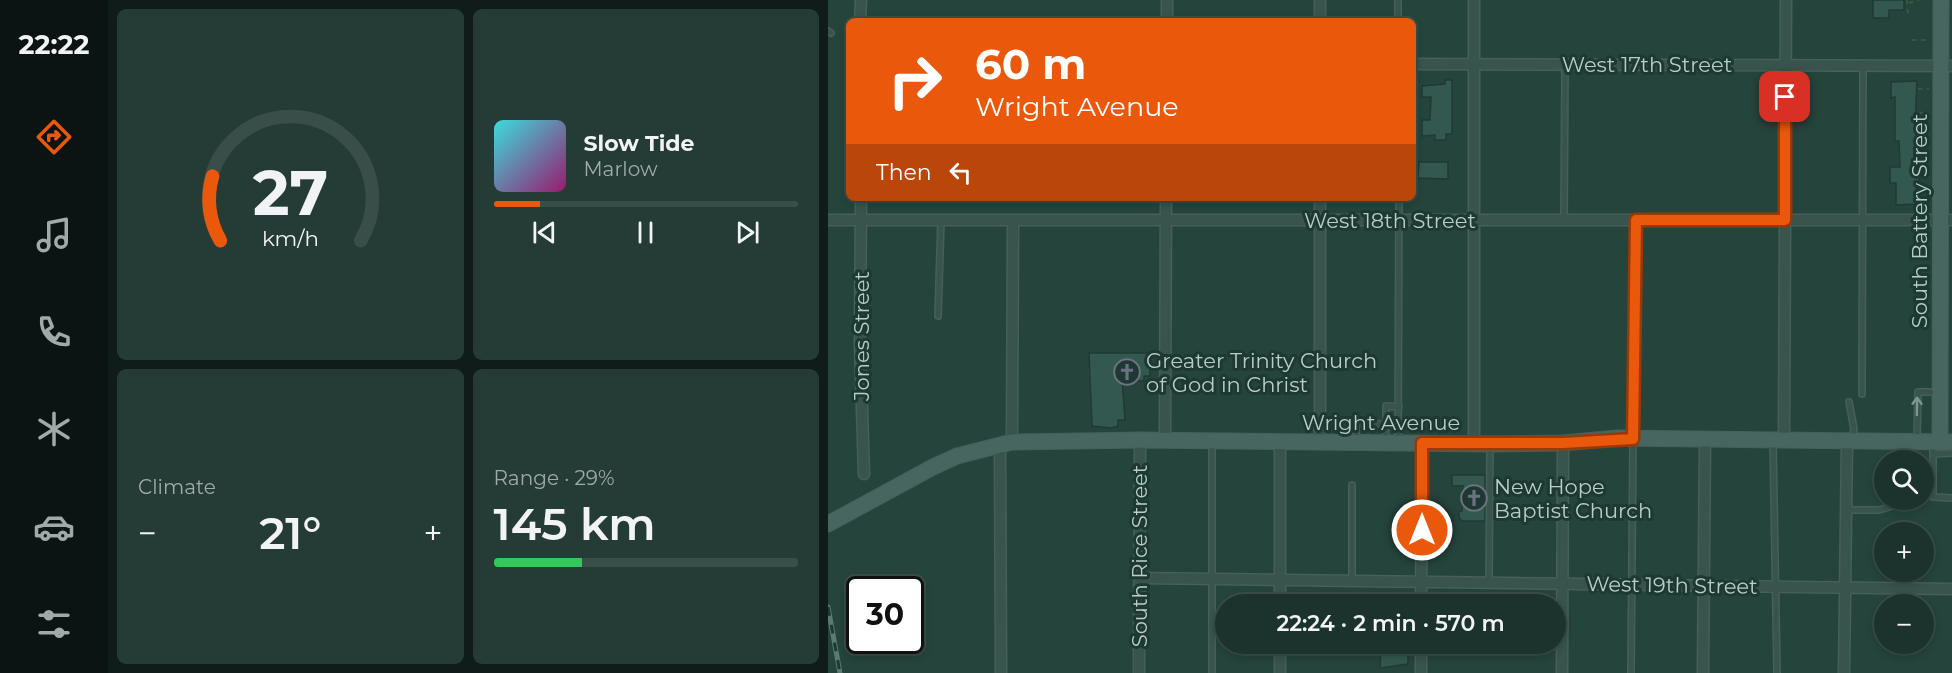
<!DOCTYPE html>
<meta charset="utf-8">
<style>
body{margin:0;font-family:Montserrat,sans-serif;background:#253b35;color:#f1f3f6;height:100vh;display:flex;flex-direction:column;font-size:22px;white-space:nowrap}
*{box-sizing:border-box;margin:0}
p{font-size:20px;color:#a0aaaa}
.icon{flex:none;width:33px;height:33px;fill:none;stroke:currentColor;stroke-width:2;stroke-linecap:round;stroke-linejoin:round}
.map{position:relative;flex:1;overflow:hidden}
.sheet{display:flex;flex-direction:column;gap:9px;padding:9px;background:#0f1c19;width:720px}
.sheet>*{flex:none}
.guide{position:absolute;left:18px;top:18px;width:570px;height:183px;border-radius:9px;box-shadow:0 3px 9px #0003,0 0 0 2px #3a4e49;background:#ea580c;color:#fff;overflow:hidden}
.fabs{position:absolute;left:1046px;top:450px;display:grid;gap:12px}
.fabs a{display:grid;place-items:center;width:60px;height:60px;border-radius:50%;background:#1c332d;box-shadow:0 3px 9px #0003,0 0 0 2px #3a4e49;font-size:30px}
.speed{position:absolute;left:18px;top:576px;display:flex;gap:12px;font-size:30px;font-weight:700;text-align:center}
.speed>*{display:grid;place-content:center;width:78px;height:78px;border-radius:50%;background:#1c332d;box-shadow:0 3px 9px #0003,0 0 0 2px #3a4e49;line-height:1}
.speed .limit{border:3px solid #111;border-radius:9px;background:#fff;color:#111}
.pin{position:absolute;display:grid;place-items:center;width:51px;height:51px;color:#fff;margin:-26px;border-radius:12px;box-shadow:0 3px 9px #0006}
.me{position:absolute;width:66px;margin:-33px;rotate:0deg;stroke-linejoin:round;filter:drop-shadow(0 0 4px #0008)}
.turn{display:flex;align-items:center;gap:21px;height:126px;padding:0 30px;font-size:27px}
.turn .icon{width:78px;height:78px;stroke-width:2.5}
.turn b{display:block;font-size:42px;line-height:51px}
.then{display:flex;align-items:center;height:57px;padding:0 30px;background:#0003;gap:12px;font-size:22px}
.big{font-size:45px;font-weight:600;line-height:1.1}
.sheet .tile{flex:1;display:flex;flex-direction:column;justify-content:center;gap:9px;min-width:0;padding:0 21px;border-radius:9px;background:#253b35}
.sheet .dial{align-items:center;gap:0}
.dial svg{height:156px;overflow:visible;fill:none;stroke:#3a4e49;stroke-width:7;stroke-linecap:round;text-anchor:middle}
.dial text{fill:#f1f3f6;stroke:none}
.song{display:flex;align-items:center;gap:18px}
.cover{width:72px;height:72px;border-radius:9px;background:linear-gradient(135deg,hsl(180 70% 55%),hsl(320 70% 35%))}
.played{height:6px;border-radius:3px;background:linear-gradient(90deg,#ea580c 15%,#3a4e49 15%)}
.keys{display:flex;justify-content:space-around;direction:ltr}
.heat{display:flex;justify-content:space-between;align-items:center;font-size:33px;direction:ltr}
.charge{height:9px;border-radius:4px;background:linear-gradient(90deg,#34c759 29%,#3a4e49 0)}
.sheet .tiles{flex:1;display:grid;gap:9px;grid-template-columns:repeat(2,1fr)}
.trip{position:absolute;left:387px;top:594px;width:351px;height:60px;border-radius:30px;background:#1c332d;box-shadow:0 3px 9px #0003,0 0 0 2px #3a4e49;font-weight:600;line-height:60px;text-align:center}
main{display:flex;flex:1;min-height:0}
.tabs{display:flex;flex-direction:column;width:108px;justify-content:space-around;align-items:center;background:#0b1412;color:#a0aaaa}
.tabs .icon{width:42px;height:42px}
.tabs .active{color:#ea580c}
.tabs b{font-size:27px;color:#f1f3f6}
.map>svg:first-child{display:block}
</style>
<main>
<nav class="tabs">
<b>22:22</b>
<svg class="icon active" aria-label="directions" viewBox="0 0 24 24"><path d="M12 3l9 9-9 9-9-9zM9 14v-3h6M13 9l2 2-2 2"/></svg>
<svg class="icon" aria-label="music" viewBox="0 0 24 24"><path d="M9 18V5l10-2v13"/><circle cx="6" cy="18" r="3"/><circle cx="16" cy="16" r="3"/></svg>
<svg class="icon" aria-label="phone" viewBox="0 0 24 24"><path d="M5 4h4l2 5-3 2q2 4 5 5l2-3 5 2v4C11 20 4 13 5 4z"/></svg>
<svg class="icon" aria-label="climate" viewBox="0 0 24 24"><path d="M12 3v18M4 7l16 10M4 17L20 7"/></svg>
<svg class="icon" aria-label="car" viewBox="0 0 24 24"><path d="M5 17H2v-5l4-1 3-4h7l3 4 3 1v5h-3M9 17h6M6 11h13"/><circle cx="7" cy="17" r="2"/><circle cx="17" cy="17" r="2"/></svg>
<svg class="icon" aria-label="filters" viewBox="0 0 24 24"><path d="M4 7h16M4 17h16"/><circle cx="9" cy="7" r="2"/><circle cx="15" cy="17" r="2"/></svg>
</nav>
<section class="sheet">
<div class="tiles">
<div class="tile dial"><svg viewBox="0 0 100 80">
<path d="M14 69A42 42 0 1 1 86 69"/>
<path d="M14 69A42 42 0 0 1 10 36" stroke="#ea580c"/>
<text x="50" y="56" font-size="32" font-weight="700">27</text>
<text x="50" y="72" font-size="11">km/h</text>
</svg></div>
<div class="tile">
<div class="song"><i class="cover"></i><div><b>Slow Tide</b><p>Marlow</p></div></div>
<div class="played"></div>
<div class="keys"><svg class="icon" aria-label="previous" viewBox="0 0 24 24"><path d="M18 5L8 12l10 7zM5 5v14"/></svg><svg class="icon" aria-label="pause" viewBox="0 0 24 24"><path d="M8 5v14M16 5v14"/></svg><svg class="icon" aria-label="next" viewBox="0 0 24 24"><path d="M6 5l10 7-10 7zM19 5v14"/></svg></div>
</div>
<div class="tile"><p>Climate</p>
<div class="heat"><a>−</a><b class="big">21°</b><a>+</a></div>
</div>
<div class="tile"><p>Range · 29%</p><b class="big">145 km</b><div class="charge"></div></div>
</div>
</section>
<div class="map">
<svg width="1124" height="673" viewBox="0 0 1124 673">
<rect width="100%" height="100%" fill="#25443c"/>
<g fill="#33584f" stroke="#203a34" stroke-width="1.5">
<polygon points="1045,0 1076,0 1076,10 1061,10 1061,18 1045,18"/>
<polygon points="617,80 624,80 624,134 618,134 618,140 607,140 607,135 594,136 594,120 602,120 603,97 594,97 594,86 617,84"/>
<polygon points="1089,81 1087,124 1094,124 1094,140 1091,182 1088,182 1089,204 1068,205 1068,183 1062,183 1062,167 1072,167 1071,141 1067,141 1067,97 1063,98 1063,82"/>
<polygon points="591,162 620,162 620,179 590,178"/>
<polygon points="261,353 322,353 322,376 316,376 316,381 294,380 297,420 290,420 290,426 283,428 264,426"/>
<polygon points="624,475 657,475 657,521 634,521 631,518 631,511 634,511 635,486 624,486"/>
<polygon points="553,650 577,653 580,656 580,664 552,668"/>
</g>
<g fill="none" stroke-linecap="round" stroke-linejoin="round">
<g stroke="#465f59" stroke-width="8">
<g id="lane">
<polyline points="570,21 570,0"/>
<polyline points="0,31 3,33"/>
<polyline points="736,220 737,65"/>
<polyline points="110,316 113,221"/>
<polyline points="1034,394 1035,66"/>
<polyline points="1021,402 1026,429 1024,439"/>
<polyline points="558,424 558,406 571,407"/>
<polyline points="1089,440 1090,392 1110,392"/>
<polyline points="945,441 949,673"/>
<polyline points="528,442 528,423 558,424 557,441"/>
<polyline points="570,442 571,198"/>
<polyline points="384,443 384,673"/>
<polyline points="1105,443 1105,497 1124,498"/>
<polyline points="1105,454 1124,453"/>
<polyline points="524,485 524,581"/>
<polyline points="1018,510 1051,510 1084,500"/>
<polyline points="661,582 662,446"/>
<polyline points="803,673 805,440"/>
</g>
</g>
<g stroke="#465f59" stroke-width="13">
<g id="street">
<polyline points="32,21 33,0"/>
<polyline points="339,21 339,0"/>
<polyline points="492,21 492,0"/>
<polyline points="585,64 1124,66"/>
<polyline points="33,198 32,344 36,474"/>
<polyline points="0,220 1124,220"/>
<polyline points="805,439 808,220"/>
<polyline points="956,439 958,0"/>
<polyline points="337,441 338,198"/>
<polyline points="184,442 185,221"/>
<polyline points="492,443 492,198"/>
<polyline points="646,443 646,0"/>
<polyline points="172,444 173,673"/>
<polyline points="312,578 1124,589"/>
<polyline points="452,604 452,442"/>
<polyline points="593,604 594,443"/>
<polyline points="311,673 312,440"/>
<polyline points="452,673 452,644"/>
<polyline points="593,673 593,644"/>
<polyline points="734,673 735,443"/>
<polyline points="875,673 877,439"/>
<polyline points="1016,673 1019,441"/>
</g>
</g>
<g stroke="#465f59" stroke-width="17">
<g id="secondary">
<polyline points="1112,441 1113,0"/>
<polyline points="0,524 105,467 129,456 184,442 312,440 662,444 735,443 789,438 1124,442"/>
</g>
</g>
<g stroke="#405c47" stroke-width="1.5" stroke-dasharray="4.5 4.5" stroke-linecap="butt">
<polyline points="1079,0 1080,15"/>
<polyline points="1081,3 1091,0"/>
<polyline points="1084,40 1100,40"/>
<polyline points="1090,89 1101,89"/>
<polyline points="1091,113 1101,113"/>
<polyline points="1093,174 1100,174"/>
<polyline points="1093,277 1100,278"/>
</g>
<use href="#lane" stroke="#39534d" stroke-width="5"/>
<use href="#street" stroke="#39534d" stroke-width="10"/>
<use href="#secondary" stroke="#476660" stroke-width="15"/>
<g stroke="#5b7a73" stroke-width="5">
<polyline id="rail" points="0,607 12,673"/>
</g>
<use href="#rail" stroke="#1e3832" stroke-width="3" stroke-dasharray="9" stroke-linecap="butt"/>
</g>
<defs><path id="oneway-shaft" d="M-6 0H5M1.5-3L5.5 0L1.5 3" fill="none" stroke-width="1.6" stroke-linecap="round" stroke-linejoin="round" transform="scale(1.5)"/></defs>
<use stroke="#7e9691" href="#oneway-shaft" transform="translate(1089 406) rotate(-89)"/>
<g fill="none" stroke-linecap="round" stroke-linejoin="round">
<g stroke="#983908" stroke-width="15">
<polyline id="route" points="594,530 594,443 735,443 805,439 808,220 957,220 957,97"/>
</g>
<use href="#route" stroke="#ea580c" stroke-width="10"/>
</g>
<defs>
<g id="church-ring" transform="scale(1.35)"><circle r="9.5" fill="#1e3832" stroke="#6b7280" stroke-width="1.5"/><path d="M-1.2-6h2.4v3.5h3.3v2.4h-3.3V6h-2.4V-.1h-3.3v-2.4h3.3Z" fill="#6b7280"/></g>
</defs>
<g fill-rule="evenodd">
<use href="#church-ring" x="299" y="372"/>
<use href="#church-ring" x="646" y="498"/>
</g>
<g text-anchor="middle" dominant-baseline="central" stroke-width="6" stroke-linejoin="round" paint-order="stroke">
<g font-size="21" fill="#b6cdc8" stroke="#1e3832">
<text x="819" y="64">West 17th Street</text>
<text x="562" y="220">West 18th Street</text>
<text transform="translate(1091 221) rotate(-90)">South Battery Street</text>
<text transform="translate(33 336) rotate(-90)">Jones Street</text>
<text x="553" y="422">Wright Avenue</text>
<text transform="translate(311 556) rotate(-90)">South Rice Street</text>
<text transform="translate(844 585) rotate(1)">West 19th Street</text>
</g>
<g font-size="21" fill="#b6cdc8" stroke="#1e3832" text-anchor="start">
<text x="318" y="360">Greater Trinity Church<tspan x="318" dy="24">of God in Christ</tspan></text>
<text x="666" y="486">New Hope<tspan x="666" dy="24">Baptist Church</tspan></text>
</g>
</g>
</svg>
<div class="fabs">
<a><svg class="icon" aria-label="search" viewBox="0 0 24 24"><circle cx="10" cy="10" r="6"/><path d="M15 15l6 6"/></svg></a>
<a>+</a>
<a>−</a>
</div>
<div class="speed"><div class="limit">30</div></div>
<div class="pin" style="left:957px;top:97px;background:#d93025"><svg class="icon" aria-label="arrive" viewBox="0 0 24 24"><path d="M6 21V4h12l-3 4 3 4H6"/></svg></div>
<svg class="me" style="left:594px;top:530px" viewBox="-20 -20 40 40"><circle r="17" fill="#ea580c" stroke="#fff" stroke-width="3"/><path d="M0-11L8 9 0 5-8 9z" fill="#fff"/></svg>
<div class="trip">22:24 · 2 min · 570 m</div>
<div class="guide">
<div class="turn"><svg class="icon" aria-label="right" viewBox="0 0 24 24"><path d="M7 20v-9h11M14 6l5 5-5 5"/></svg><div><b>60 m</b>Wright Avenue</div></div>
<div class="then">Then<svg class="icon" aria-label="left" viewBox="0 0 24 24"><path d="M17 20v-9H6M10 6l-5 5 5 5"/></svg></div>
</div>
</div>
</main>
